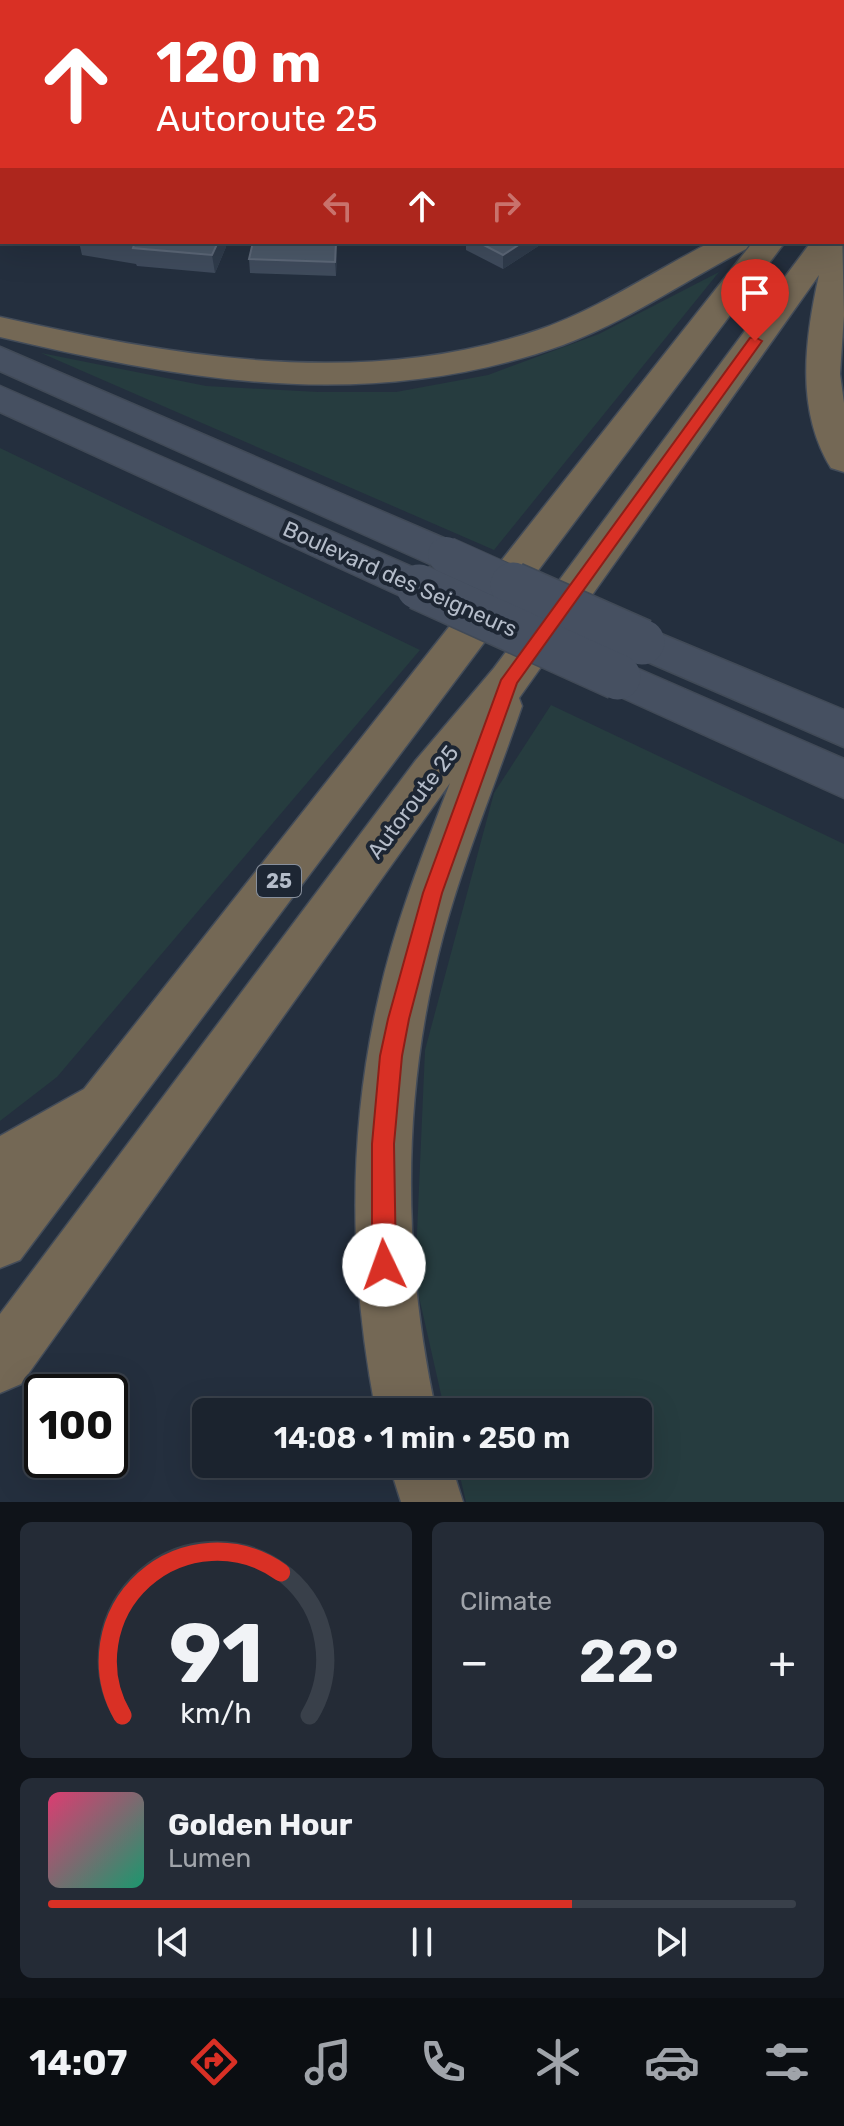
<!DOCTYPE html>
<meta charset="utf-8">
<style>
body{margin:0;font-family:Rubik,sans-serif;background:#242b36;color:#f1f3f6;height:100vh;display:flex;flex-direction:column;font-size:30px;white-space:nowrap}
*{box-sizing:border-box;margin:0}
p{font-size:26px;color:#a0a4aa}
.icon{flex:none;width:44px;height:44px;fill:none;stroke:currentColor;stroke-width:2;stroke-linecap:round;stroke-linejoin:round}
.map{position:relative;height:1502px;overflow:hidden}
.side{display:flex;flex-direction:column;gap:20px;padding:20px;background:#0f1319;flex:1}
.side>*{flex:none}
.hud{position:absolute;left:0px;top:0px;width:844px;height:244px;box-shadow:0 8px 32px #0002,0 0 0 2px #39404a;background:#d93025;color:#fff;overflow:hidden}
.speed{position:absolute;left:24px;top:1374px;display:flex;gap:16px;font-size:40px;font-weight:700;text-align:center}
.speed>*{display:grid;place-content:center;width:104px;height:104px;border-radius:50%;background:#1b232e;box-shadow:0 8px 32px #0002,0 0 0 2px #39404a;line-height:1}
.speed .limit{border:4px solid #111;border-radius:12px;background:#fff;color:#111}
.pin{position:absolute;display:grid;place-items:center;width:68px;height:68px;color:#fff;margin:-82px -34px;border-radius:50% 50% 50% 0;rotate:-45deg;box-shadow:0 0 8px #0007}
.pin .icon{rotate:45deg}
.me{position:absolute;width:88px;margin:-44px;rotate:357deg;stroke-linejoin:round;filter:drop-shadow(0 0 6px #0008)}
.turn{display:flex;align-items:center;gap:28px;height:168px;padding:0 24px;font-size:36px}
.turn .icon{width:104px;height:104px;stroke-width:2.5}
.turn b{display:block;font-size:56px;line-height:68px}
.lanes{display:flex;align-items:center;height:76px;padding:0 24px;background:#0003;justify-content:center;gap:40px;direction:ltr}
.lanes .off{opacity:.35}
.big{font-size:60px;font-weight:600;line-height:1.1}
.side .card{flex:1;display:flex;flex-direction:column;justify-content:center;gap:12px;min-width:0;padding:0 28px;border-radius:12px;background:#242b36}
.side .dial{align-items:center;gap:0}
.dial svg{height:208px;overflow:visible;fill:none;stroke:#39404a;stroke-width:7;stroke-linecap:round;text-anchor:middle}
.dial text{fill:#f1f3f6;stroke:none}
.song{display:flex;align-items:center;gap:24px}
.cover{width:96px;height:96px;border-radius:12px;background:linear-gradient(135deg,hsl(340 70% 55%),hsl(160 70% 35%))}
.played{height:8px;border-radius:4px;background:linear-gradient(90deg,#d93025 70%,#39404a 70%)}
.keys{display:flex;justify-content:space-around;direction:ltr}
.heat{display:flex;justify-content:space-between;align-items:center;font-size:44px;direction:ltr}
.side .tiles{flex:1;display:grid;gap:20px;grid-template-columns:1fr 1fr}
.card:last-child{grid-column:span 2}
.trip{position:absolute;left:192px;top:1398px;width:460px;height:80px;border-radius:12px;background:#1b232e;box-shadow:0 8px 32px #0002,0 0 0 2px #39404a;font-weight:600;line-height:80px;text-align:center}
.tabs{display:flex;height:128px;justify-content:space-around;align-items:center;background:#0b0e12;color:#a0a4aa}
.tabs .icon{width:56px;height:56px}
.tabs .active{color:#d93025}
.tabs b{font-size:36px;color:#f1f3f6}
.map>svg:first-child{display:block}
</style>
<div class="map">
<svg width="844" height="1502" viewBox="0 0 844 1502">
<rect width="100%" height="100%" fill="#242f3e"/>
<g fill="#263c3f">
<polygon points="719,272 494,550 41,353 206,386 318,392 396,392 488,375 599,334"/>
<polygon points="0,448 420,650 57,1077 0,1121"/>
<polygon points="551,705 844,844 844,1502 466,1502 457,1464 638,1464 638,1412 445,1412 415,1279 425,1050 494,793"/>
</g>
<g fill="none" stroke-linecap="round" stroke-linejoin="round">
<g stroke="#414a57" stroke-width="3">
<polygon id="lane" points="217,0 227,0 228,2 218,2"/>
</g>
<g stroke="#414a57" stroke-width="3">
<g id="street">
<polygon points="0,35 2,36 2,50 0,49"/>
<rect x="0" y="186" width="2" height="14"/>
</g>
</g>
<g stroke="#414a57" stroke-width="3">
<g id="secondary">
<polygon points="0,347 460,545 466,555 460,565 446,569 432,565 0,371"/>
<polygon points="0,386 433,576 439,587 433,598 419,602 405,598 0,412"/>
<polygon points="642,626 844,710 844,747 627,653 621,642 627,631"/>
<polygon points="618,660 844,759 844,798 603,689 597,677 603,665"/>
</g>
</g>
<g stroke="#434c59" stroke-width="3">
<g id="highway">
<polygon points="844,135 844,155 842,156 842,136"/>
<path d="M842,229L844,315L840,374L844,403V472L831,468C795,409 805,339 819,275L519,698L522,706C496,783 464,858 443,936C401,1094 402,1253 436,1412H376C349,1273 347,1135 379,996C395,923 423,853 450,783L21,1384L0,1393V1314L416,760L494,668L811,242H842Z"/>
<path d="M711,242H751L746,249C686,280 628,321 563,345C374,413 190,382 0,337V317C177,357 362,390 538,330C599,309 654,271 711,242Z"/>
<polygon points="753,242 785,242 20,1260 0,1268 0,1136 84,1089"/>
<polygon points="389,1464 451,1464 463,1502 401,1502"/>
</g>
</g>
<use href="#lane" fill="#38414e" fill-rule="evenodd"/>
<use href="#street" fill="#38414e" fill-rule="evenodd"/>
<use href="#secondary" fill="#465061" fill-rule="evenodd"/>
<use href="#highway" fill="#746855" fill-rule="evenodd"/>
<g stroke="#414a57" stroke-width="38" stroke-linecap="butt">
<polyline id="secondary-bridge-far1" points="446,555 517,587"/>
</g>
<g stroke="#414a57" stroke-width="48" stroke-linecap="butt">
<g id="secondary-bridge">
<polyline points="513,585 642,642"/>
<polyline points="419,587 618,677"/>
</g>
</g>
<use href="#secondary-bridge-far1" stroke="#465061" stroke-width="36"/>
<use href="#secondary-bridge" stroke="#465061" stroke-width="45"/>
</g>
<g fill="#3f4b5c">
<polygon points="778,0 812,0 811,2 779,2"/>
<polygon points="79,242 226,242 226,247 215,273 137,266 136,264 82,255"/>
<polygon points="337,242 336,276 250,273 249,259"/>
<polygon points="466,242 540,242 540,245 503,269 466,250"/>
</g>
<g fill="#2f3b4b">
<polygon points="218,242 226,242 226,247 215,273 212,255"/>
<polygon points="337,242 337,252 336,276 335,262"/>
<polygon points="523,242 540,242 540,245 503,269 503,255"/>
</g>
<g fill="#4b5868" stroke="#5c6777" stroke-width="2">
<polygon points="11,0 89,0 99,2 8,2"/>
<polygon points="107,0 141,0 151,2 105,2"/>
<polygon points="113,242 218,242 212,255 133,248 134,245"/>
<polygon points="253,242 336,242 335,262 249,259"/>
<polygon points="478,242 523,242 503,255"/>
</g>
<polygon fill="#d93025" stroke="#8d1f18" stroke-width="2" points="755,337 762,341 760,344 517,683 442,893 409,1019 402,1056 394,1144 396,1265 392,1273 384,1277 376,1273 372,1265 372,1144 380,1056 388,1019 423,893 501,680 750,338"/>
<g text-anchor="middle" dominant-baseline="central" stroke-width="8" stroke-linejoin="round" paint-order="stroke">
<rect fill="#1d2633" stroke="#878f9c" stroke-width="2" x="257" y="865" width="44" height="32" rx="6"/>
<g font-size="20" font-weight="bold" fill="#b4bcc9">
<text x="279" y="881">25</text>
</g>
<g font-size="22" fill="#b4bcc9" stroke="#1d2633">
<text transform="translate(400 579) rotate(24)">Boulevard des Seigneurs</text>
<text transform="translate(413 802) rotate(-53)">Autoroute 25</text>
</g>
</g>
</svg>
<div class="speed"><div class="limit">100</div></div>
<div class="pin" style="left:755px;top:341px;background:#d93025"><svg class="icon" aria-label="arrive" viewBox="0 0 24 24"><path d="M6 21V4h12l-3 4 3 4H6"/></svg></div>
<svg class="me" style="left:384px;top:1265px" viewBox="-20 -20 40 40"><circle r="19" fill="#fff"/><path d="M0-13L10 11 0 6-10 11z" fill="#d93025"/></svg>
<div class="trip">14:08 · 1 min · 250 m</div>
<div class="hud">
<div class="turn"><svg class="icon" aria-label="ahead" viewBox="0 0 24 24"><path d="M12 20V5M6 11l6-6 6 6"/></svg><div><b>120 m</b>Autoroute 25</div></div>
<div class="lanes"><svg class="icon off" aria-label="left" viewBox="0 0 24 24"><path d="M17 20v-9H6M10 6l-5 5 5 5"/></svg><svg class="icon" aria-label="ahead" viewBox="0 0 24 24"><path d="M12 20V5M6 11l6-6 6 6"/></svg><svg class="icon off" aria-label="right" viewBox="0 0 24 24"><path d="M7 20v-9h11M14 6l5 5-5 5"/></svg></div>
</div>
</div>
<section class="side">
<div class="tiles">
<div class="card dial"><svg viewBox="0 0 100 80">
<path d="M14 69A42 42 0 1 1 86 69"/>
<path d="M14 69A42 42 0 0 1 75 14" stroke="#d93025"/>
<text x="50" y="56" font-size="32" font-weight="700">91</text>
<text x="50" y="72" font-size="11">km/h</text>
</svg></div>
<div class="card"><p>Climate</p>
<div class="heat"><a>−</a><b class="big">22°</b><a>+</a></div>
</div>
<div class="card">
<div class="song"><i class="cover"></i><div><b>Golden Hour</b><p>Lumen</p></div></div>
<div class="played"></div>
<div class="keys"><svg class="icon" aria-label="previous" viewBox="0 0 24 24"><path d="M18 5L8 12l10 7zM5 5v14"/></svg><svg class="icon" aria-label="pause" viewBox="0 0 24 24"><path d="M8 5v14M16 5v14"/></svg><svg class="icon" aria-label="next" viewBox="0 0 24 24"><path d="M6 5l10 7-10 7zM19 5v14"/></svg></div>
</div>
</div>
</section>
<nav class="tabs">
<b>14:07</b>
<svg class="icon active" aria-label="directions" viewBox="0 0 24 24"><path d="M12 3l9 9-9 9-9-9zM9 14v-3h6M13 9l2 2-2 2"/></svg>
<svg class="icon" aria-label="music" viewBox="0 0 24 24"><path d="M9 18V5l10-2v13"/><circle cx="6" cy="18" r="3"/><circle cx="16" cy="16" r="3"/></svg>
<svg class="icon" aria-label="phone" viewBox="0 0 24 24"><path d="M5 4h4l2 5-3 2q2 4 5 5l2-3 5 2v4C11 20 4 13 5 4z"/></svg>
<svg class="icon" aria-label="climate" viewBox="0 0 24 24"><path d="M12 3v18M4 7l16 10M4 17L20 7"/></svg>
<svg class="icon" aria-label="car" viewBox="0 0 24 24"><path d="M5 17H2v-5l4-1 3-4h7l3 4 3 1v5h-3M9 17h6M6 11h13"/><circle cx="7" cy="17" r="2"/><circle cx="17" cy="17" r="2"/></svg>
<svg class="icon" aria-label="filters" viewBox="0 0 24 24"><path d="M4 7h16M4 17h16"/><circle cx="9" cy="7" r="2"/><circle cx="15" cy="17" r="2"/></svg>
</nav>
